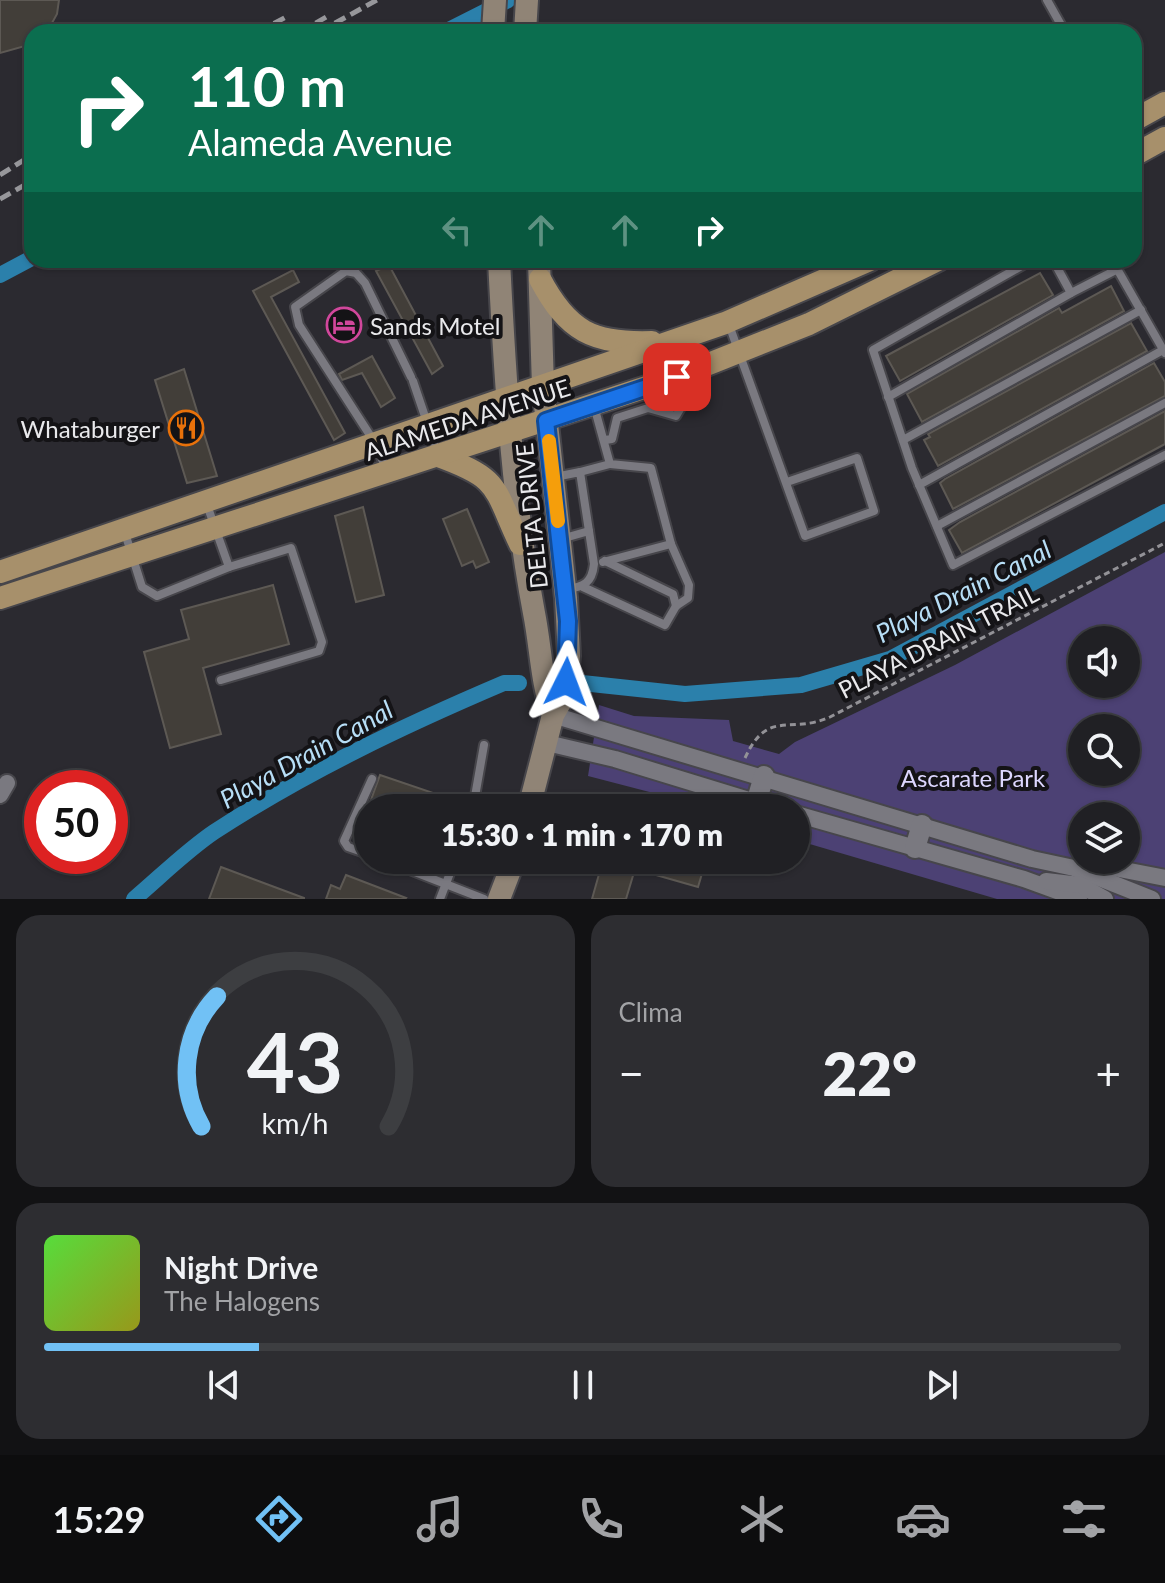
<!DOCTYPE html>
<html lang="es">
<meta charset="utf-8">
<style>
body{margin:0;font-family:Lato,sans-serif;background:#2d2d31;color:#f1f3f6;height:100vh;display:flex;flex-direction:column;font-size:30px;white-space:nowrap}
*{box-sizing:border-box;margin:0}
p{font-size:26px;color:#a2a3a6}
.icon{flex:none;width:44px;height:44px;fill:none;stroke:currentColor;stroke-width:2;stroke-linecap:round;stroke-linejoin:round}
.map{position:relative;height:899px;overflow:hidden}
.details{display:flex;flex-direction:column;gap:16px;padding:16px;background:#121214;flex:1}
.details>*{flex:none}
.banner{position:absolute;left:24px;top:24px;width:1118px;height:244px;border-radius:24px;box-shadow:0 2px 6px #0004,0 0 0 2px #3d3e41;background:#0b6e4f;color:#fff;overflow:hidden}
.tools{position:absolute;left:1068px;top:626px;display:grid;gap:16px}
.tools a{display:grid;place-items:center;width:72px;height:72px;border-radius:50%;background:#202024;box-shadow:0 2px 6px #0004,0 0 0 2px #3d3e41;font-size:40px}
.speed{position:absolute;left:24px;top:770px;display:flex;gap:16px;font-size:40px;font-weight:700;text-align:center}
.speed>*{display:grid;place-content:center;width:104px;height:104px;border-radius:50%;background:#202024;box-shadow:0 2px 6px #0004,0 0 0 2px #3d3e41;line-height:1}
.speed .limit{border:12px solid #d22;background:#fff;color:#111}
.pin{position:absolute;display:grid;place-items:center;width:68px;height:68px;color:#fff;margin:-34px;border-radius:16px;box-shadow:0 4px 12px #0006}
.me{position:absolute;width:88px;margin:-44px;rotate:3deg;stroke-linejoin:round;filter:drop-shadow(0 0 6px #0008)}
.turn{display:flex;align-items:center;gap:28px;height:168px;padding:0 32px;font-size:36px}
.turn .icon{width:104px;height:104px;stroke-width:2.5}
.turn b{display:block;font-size:56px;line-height:68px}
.lanes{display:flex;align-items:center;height:76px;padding:0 32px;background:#0003;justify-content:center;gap:40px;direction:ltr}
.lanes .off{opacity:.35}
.big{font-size:60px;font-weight:800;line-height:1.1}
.details .tile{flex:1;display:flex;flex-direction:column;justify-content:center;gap:12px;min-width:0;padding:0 28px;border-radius:24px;background:#2d2d31}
.details .dial{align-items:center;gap:0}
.dial svg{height:208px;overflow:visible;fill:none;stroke:#3d3e41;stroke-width:7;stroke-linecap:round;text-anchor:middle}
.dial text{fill:#f1f3f6;stroke:none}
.song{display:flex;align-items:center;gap:24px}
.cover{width:96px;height:96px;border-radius:12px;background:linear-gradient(135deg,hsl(110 70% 55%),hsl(60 70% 35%))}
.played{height:8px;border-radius:4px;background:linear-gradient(90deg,#71c1f5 20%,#3d3e41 20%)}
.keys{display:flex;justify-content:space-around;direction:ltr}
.heat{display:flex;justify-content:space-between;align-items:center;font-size:44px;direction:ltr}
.details .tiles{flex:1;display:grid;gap:16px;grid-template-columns:1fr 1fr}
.tile:last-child{grid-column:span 2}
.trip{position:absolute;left:354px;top:794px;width:456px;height:80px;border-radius:40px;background:#202024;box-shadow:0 2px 6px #0004,0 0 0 2px #3d3e41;font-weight:800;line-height:80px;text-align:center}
.tabs{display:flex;height:128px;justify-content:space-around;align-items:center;background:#0d0d0e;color:#a2a3a6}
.tabs .icon{width:56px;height:56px}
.tabs .current{color:#71c1f5}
.tabs b{font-size:36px;color:#f1f3f6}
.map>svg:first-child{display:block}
</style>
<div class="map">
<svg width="1165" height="899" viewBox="0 0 1165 899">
<rect width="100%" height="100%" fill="#2b2a30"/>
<path fill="#4c4174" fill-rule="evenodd" d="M1165,552V899H997L796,840V808H711L588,776L599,705L634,716L729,720L733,741L779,754L795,742L955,665ZM1082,640H1126V684H1082ZM1082,728H1126V772H1082ZM1082,816H1126V860H1082Z"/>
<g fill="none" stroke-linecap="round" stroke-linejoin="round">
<g stroke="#2b80ab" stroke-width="16">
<polyline points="445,32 508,0"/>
<polyline points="0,275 32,258"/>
<polyline points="582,683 685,694 801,685 890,659 1165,512"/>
<path d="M134,899C160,877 186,851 214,832C306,772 403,726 504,683H519"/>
</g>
</g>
<g fill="#423e39" stroke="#5d5954" stroke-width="2">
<polygon points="0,0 59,0 57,14 47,32 32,32 32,44 0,53"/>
<polygon points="389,265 443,366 432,374 376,271"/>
<polygon points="293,270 299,282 271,297 345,433 334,440 253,291"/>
<polygon points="1040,273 1053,295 900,381 886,356"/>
<polygon points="1111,286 1124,311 922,422 907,394 1059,308 1062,313"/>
<polygon points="1131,323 1147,351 938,466 924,440 930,437 928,434"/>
<polygon points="372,356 395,398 381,407 362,373 342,380 339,374"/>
<polygon points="1154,363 1165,382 1165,396 953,509 940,483 945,479"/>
<polygon points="184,369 217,476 187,483 155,380"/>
<polygon points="1165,411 1165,444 962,553 949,530 960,522"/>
<polygon points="363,507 384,595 356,602 335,516"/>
<polygon points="467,509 489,562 476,568 473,561 462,566 443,519"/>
<polygon points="273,585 289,644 203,668 221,734 170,748 144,652 189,639 181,610"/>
<polygon points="380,775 448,798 444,808 368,808"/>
<polygon points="603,860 706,860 698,887 635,869 626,899 592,899"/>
<polygon points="221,867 304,898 304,899 209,899"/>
<polygon points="346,875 406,898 405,899 326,899 331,885 340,889"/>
</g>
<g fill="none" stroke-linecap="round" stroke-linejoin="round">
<g stroke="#47464b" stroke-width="12">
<g id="service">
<polyline points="1047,0 1065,32"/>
<polyline points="1032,260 873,350 912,468 953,565 1165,455"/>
<polyline points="1053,260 1071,293 1118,269"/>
<polyline points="1112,260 1165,353"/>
<polyline points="728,322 805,536 874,511 857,458 787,482"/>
<polyline points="413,381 438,455"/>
<polyline points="888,397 1071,293"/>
<polyline points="605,440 612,439 617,418 648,408 676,416 685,401 677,378"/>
<polyline points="903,440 1141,310"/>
<polyline points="387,471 375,443 299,325 295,307 346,271 356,273 365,283 411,377"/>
<polyline points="580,472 610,464"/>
<path d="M555,477L580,472L594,564C592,583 584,587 566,589"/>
<polyline points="919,485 1163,350"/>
<polyline points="937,526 1165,403"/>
<polyline points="124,530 142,587 157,596 229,567 207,505"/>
<polyline points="561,539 589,531"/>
<polyline points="605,561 673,594 676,606"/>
<polyline points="603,562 671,544"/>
<polyline points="583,587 665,625 676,606 688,598 689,585 671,544 651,468 610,464 594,406"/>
<polyline points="221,680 319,651 322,642 291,548 229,567"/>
<polyline points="473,808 484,745"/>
<polyline points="368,854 348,847 344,841 372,779"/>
<polyline points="384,860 484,899"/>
<polyline points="440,899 455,860"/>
</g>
</g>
<g stroke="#47464b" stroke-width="20">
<g id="minor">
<polyline points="553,715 1032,859 1074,868 1152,899"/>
<polyline points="547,743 615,759 775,808"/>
<polyline points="0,795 7,783"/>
<polyline points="796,814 1024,879 1079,899"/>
<polyline points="1088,868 1109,867 1165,878"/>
<polyline points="1046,881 1080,885 1105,899"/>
</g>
</g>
<g stroke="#47464b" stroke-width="24">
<g id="tertiary">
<polyline points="756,803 764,776"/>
<polyline points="915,848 922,825"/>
</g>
</g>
<g stroke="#47464b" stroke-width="26">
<g id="secondary">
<polyline points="493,32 495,0"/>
<polyline points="525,32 527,0"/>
<path d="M499,260C505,379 512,496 534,613C541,648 541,681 553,715"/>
<polyline points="529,808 553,715 565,694 569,656 566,598 543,387 539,260"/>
<polyline points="499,899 514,860"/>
</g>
</g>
<g stroke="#47464b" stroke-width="26">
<g id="primary">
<polyline points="1134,120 1165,103"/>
<polyline points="1134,155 1165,138"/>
<path d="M540,279C568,332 593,344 652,342"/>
<path d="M438,456C502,479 493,487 520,544"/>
<polyline points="0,572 725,323 870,260"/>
<polyline points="0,598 671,379 809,324 938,260"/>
</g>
</g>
<path stroke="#939297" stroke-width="3" stroke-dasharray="6 4" stroke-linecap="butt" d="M745,758C768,708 790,735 830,717L1165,543"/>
<use href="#service" stroke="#7a7980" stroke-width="8"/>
<use href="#minor" stroke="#7a7980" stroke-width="16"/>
<use href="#tertiary" stroke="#7a7980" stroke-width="20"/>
<use href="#secondary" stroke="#908476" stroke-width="22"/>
<use href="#primary" stroke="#a7906b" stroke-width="22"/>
<g stroke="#97979b" stroke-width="5" stroke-dasharray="12 6" stroke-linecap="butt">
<polyline points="258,32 288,16"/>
<polyline points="300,32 328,16"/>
<polyline points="319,32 377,0"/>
<polyline points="0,175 32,155"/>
<polyline points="0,199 32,181"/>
</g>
</g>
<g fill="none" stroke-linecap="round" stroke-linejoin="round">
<g stroke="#114b97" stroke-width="20">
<polyline id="route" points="566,682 568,621 546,421 677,377"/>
</g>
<use href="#route" stroke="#1a73e8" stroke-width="14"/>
<polyline stroke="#f59e0b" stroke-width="14" points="549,441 558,521"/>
</g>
<defs>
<g id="hotel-ring" transform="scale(1.8)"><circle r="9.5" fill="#141316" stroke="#d1479c" stroke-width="1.5"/><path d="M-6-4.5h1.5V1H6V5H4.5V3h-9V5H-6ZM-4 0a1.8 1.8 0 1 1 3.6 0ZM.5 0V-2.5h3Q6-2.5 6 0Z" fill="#d1479c"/></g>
<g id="restaurant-ring" transform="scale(1.8)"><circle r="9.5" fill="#141316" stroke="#e8710a" stroke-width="1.5"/><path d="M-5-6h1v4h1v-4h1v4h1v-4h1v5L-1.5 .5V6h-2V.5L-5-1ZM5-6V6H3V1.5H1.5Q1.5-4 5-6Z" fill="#e8710a"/></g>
</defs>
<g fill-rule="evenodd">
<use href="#hotel-ring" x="344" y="325"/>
<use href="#restaurant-ring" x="186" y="428"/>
</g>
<g text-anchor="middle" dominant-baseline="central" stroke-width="8" stroke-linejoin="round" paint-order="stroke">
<g font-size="24" fill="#e9e9ec" stroke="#141316" text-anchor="start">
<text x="370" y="325">Sands Motel</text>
<text x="160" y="428" text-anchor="end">Whataburger</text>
</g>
<g font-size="24" fill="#e9e9ec" stroke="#141316">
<text transform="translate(467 419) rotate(-18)">ALAMEDA AVENUE</text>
<text transform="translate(531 516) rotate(-96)">DELTA DRIVE</text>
<text transform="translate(938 641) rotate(-27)">PLAYA DRAIN TRAIL</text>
</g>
<g font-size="24" fill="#ddd7fe" stroke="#141316">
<text x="973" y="777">Ascarate Park</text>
</g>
<g font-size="26" font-style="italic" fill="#b7def6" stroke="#141316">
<text transform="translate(963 591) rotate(-27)">Playa Drain Canal</text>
<text transform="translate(306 754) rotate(-29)">Playa Drain Canal</text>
</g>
</g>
</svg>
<div class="tools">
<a><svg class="icon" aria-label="sound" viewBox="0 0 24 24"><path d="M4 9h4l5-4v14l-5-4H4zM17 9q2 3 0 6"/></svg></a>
<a><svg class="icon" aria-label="search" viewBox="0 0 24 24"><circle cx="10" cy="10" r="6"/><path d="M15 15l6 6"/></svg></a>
<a><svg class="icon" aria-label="layers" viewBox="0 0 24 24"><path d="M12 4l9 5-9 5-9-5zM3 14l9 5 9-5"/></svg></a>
</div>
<div class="speed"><div class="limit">50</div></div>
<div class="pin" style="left:677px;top:377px;background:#d93025"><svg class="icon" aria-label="arrive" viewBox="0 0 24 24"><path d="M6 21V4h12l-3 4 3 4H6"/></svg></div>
<svg class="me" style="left:566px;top:682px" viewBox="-20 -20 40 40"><path d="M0-17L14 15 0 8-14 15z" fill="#1a73e8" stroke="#fff" stroke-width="4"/></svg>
<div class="trip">15:30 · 1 min · 170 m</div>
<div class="banner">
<div class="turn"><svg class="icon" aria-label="right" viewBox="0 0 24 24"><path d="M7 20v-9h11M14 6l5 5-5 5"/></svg><div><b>110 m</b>Alameda Avenue</div></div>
<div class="lanes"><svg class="icon off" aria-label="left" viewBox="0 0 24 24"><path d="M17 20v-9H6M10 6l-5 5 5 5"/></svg><svg class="icon off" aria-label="ahead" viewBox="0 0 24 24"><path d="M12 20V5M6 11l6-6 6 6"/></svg><svg class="icon off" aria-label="ahead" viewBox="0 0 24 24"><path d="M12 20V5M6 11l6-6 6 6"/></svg><svg class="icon" aria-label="right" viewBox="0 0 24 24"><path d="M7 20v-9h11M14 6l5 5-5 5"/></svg></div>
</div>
</div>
<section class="details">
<div class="tiles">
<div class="tile dial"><svg viewBox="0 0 100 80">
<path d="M14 69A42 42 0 1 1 86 69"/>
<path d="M14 69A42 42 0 0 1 20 19" stroke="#71c1f5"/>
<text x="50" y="56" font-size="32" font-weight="700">43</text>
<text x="50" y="72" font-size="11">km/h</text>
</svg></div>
<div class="tile"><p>Clima</p>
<div class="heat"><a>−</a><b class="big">22°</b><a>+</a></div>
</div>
<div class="tile">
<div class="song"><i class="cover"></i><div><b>Night Drive</b><p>The Halogens</p></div></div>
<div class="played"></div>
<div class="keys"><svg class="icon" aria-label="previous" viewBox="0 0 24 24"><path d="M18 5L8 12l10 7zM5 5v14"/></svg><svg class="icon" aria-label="pause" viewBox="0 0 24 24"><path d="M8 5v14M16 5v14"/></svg><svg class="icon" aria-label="next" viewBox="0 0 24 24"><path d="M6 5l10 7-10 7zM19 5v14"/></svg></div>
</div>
</div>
</section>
<nav class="tabs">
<b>15:29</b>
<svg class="icon current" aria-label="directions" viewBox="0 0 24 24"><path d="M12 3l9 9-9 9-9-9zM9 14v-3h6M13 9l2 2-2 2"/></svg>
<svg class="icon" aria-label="music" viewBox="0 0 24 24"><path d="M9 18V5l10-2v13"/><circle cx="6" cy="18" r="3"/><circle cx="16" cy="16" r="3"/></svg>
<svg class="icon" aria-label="phone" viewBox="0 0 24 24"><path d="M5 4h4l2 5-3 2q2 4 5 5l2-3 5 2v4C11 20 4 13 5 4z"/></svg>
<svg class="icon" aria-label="climate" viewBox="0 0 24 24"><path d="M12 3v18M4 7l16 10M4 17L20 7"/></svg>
<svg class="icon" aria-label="car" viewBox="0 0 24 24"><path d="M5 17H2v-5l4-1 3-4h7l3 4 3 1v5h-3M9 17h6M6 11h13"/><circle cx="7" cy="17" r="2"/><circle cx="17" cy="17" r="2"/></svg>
<svg class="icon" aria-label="filters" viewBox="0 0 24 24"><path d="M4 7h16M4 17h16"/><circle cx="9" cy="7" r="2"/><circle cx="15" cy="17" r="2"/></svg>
</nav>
